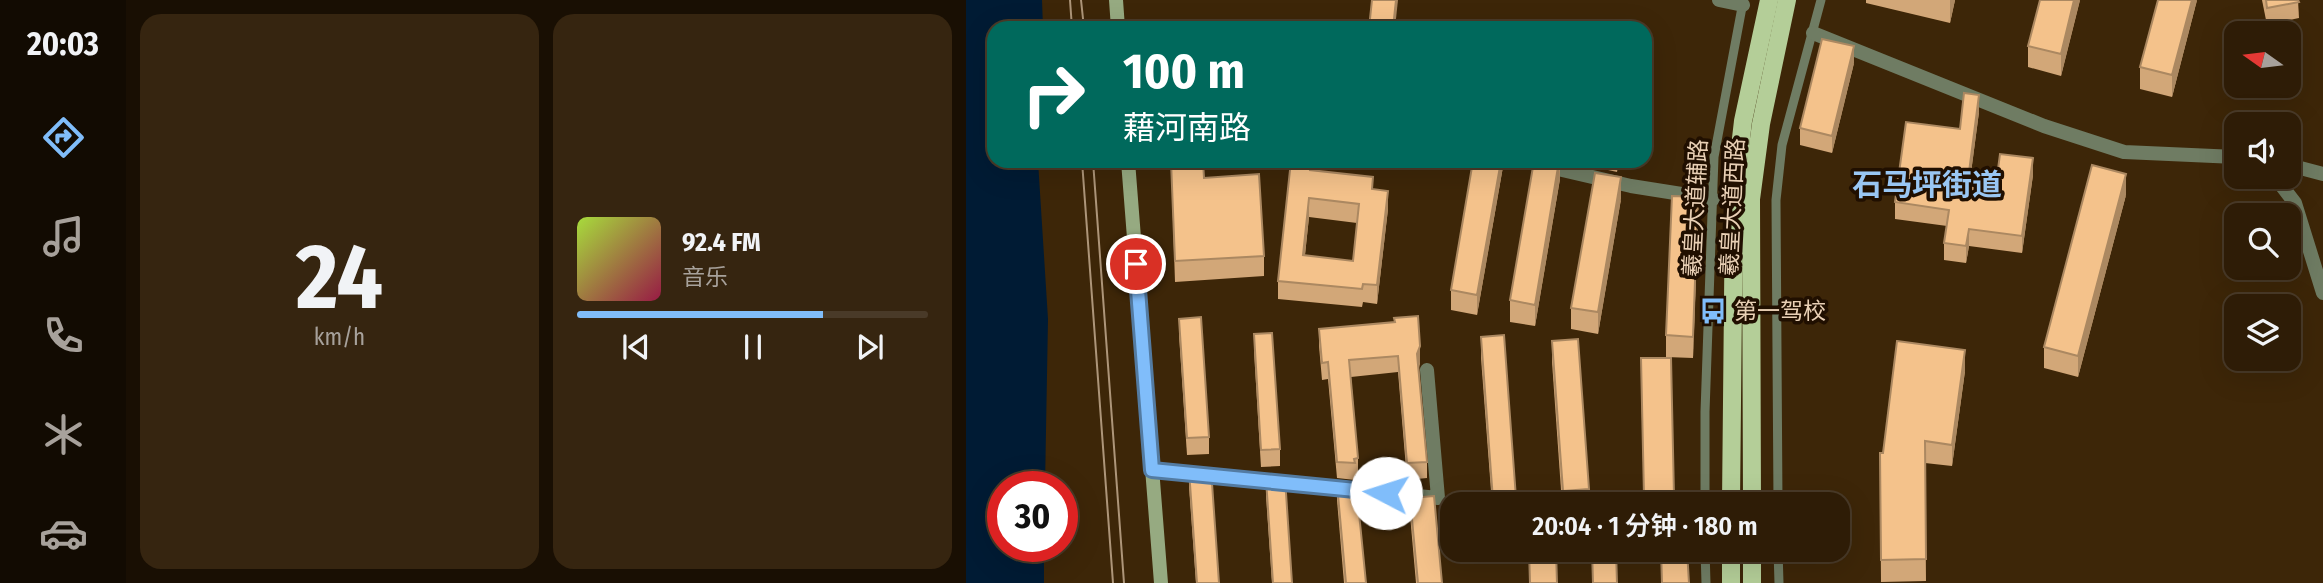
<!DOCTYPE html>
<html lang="zh">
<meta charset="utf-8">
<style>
body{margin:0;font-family:"Fira Sans Condensed","Noto Sans SC",sans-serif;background:#362510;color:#f1f3f6;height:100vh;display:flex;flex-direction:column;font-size:26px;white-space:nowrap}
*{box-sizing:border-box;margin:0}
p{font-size:23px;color:#a7a19b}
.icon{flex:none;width:38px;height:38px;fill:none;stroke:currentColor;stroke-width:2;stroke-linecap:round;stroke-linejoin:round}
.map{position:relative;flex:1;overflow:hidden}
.panel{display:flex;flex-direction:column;gap:14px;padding:14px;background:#190f03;width:840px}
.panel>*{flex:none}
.guide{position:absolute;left:21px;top:21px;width:665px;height:147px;border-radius:21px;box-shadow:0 7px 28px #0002,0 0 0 2px #493a28;background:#00695c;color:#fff;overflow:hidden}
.needle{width:46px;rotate:284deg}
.tools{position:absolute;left:1258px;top:21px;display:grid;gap:14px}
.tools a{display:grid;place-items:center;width:77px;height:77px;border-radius:14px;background:#2e1c06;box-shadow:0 7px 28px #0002,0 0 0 2px #493a28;font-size:35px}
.speed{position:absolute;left:21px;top:471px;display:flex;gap:14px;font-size:35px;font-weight:700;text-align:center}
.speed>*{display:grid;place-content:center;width:91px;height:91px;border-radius:50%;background:#2e1c06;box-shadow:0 7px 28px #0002,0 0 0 2px #493a28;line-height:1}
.speed .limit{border:10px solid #d22;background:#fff;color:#111}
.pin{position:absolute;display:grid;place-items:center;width:60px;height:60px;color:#fff;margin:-30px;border:4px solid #fff;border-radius:50%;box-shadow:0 2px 7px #0007}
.me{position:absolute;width:77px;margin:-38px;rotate:275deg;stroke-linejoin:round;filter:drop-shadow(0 0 5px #0008)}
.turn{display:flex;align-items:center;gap:24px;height:147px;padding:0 21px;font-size:32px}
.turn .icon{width:91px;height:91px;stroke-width:2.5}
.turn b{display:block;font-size:49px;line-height:60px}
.panel .widget{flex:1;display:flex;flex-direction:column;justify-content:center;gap:10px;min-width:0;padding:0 24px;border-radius:21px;background:#362510}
.panel .dial{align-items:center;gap:0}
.dial b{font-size:91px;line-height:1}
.song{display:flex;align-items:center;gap:21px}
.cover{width:84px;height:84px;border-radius:10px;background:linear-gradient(135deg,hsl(80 70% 55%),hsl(340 70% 35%))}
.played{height:7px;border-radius:4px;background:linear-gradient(90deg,#80bdfa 70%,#493a28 70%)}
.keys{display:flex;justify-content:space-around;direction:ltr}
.panel .tiles{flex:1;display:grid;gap:14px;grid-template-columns:repeat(2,1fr)}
.trip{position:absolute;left:474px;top:492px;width:410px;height:70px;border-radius:21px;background:#2e1c06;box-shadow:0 7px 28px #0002,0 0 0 2px #493a28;font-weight:600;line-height:70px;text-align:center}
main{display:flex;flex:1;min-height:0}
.dock{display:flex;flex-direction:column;width:126px;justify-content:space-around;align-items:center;background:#120b02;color:#a7a19b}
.dock .icon{width:49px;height:49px}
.dock .current{color:#80bdfa}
.dock b{font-size:32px;color:#f1f3f6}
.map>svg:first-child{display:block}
</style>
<main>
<nav class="dock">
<b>20:03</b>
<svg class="icon current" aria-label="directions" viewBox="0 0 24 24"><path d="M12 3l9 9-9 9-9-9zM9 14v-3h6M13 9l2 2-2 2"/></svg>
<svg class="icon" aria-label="music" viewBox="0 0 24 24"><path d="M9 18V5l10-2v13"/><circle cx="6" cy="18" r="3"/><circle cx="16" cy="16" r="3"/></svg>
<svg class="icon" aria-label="phone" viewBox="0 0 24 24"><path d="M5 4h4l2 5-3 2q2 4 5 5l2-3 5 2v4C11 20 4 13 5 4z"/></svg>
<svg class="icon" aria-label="climate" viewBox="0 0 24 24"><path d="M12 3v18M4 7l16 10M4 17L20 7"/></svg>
<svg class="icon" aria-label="car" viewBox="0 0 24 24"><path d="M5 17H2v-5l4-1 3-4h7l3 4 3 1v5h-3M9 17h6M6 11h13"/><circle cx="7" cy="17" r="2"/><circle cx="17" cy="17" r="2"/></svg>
</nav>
<section class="panel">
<div class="tiles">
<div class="widget dial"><b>24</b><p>km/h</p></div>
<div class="widget">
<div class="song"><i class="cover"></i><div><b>92.4 FM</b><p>音乐</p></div></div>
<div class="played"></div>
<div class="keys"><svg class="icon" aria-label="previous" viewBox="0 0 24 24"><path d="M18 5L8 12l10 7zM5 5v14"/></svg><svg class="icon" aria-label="pause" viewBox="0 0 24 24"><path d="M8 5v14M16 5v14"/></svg><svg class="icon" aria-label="next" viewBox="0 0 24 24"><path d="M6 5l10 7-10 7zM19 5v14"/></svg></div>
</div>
</div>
</section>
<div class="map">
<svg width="1357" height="583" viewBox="0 0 1357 583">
<rect width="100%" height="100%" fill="#3d2608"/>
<polygon fill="#001b34" points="0,0 76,0 77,28 28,28 28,161 72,161 82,319 79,486 37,486 37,546 78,546 78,583 0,583"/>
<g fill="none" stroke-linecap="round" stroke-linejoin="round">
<g stroke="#6f7c63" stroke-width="9">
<polyline points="739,504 739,412 748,157 777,2"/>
<polyline points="812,504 810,200 816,145 855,0"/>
<polyline points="739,550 740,583"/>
<polyline points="812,550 813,583"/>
</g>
<g stroke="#6f7c63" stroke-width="14">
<polyline points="753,0 777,5"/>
<polyline points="847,33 1078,126 1158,152 1270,157"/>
<polyline points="558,161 665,186 747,199"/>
<polyline points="1323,165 1357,174"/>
<polyline points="1309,177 1329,203 1357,293"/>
<polyline points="186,470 472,498 461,370"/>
</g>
<g stroke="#96aa81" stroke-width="14">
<polyline points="150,0 152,28"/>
<polyline points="162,161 195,583"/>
</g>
<g stroke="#b4ce98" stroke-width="18">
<polyline points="765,504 768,199 777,121 803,0"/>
<polyline points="786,504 785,199 795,124 821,0"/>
<polyline points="786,550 786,583"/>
<polyline points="765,583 765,550"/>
</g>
<g stroke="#ad9579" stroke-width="2">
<polyline points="104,0 106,28"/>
<polyline points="115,0 118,28"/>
<polyline points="116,161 147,583"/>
<polyline points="127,161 158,583"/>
</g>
</g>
<g fill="#d2a778" fill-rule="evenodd">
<polygon points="900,0 989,0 984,23 900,3"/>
<polygon points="1114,0 1095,76 1062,67 1062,46"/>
<polygon points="1231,0 1206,97 1174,89 1174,67"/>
<polygon points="1296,0 1332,0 1333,18 1301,25"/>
<polygon points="888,63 866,153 834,145 834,128"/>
<polygon points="1013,112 1004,180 1030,184 1067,175 1056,253 1003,246 1000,263 978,260 978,243 981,226 929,219 929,202 994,129"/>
<polygon points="205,161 237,161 238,178 298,256 298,276 209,282"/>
<polygon points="391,161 416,161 415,166 391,163"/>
<polygon points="507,161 538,161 511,315 485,310 485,290"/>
<polygon points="594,161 594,179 569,326 544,322 544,300"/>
<polygon points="602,161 653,161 651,172"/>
<path d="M346,170L407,189L422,209L411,304L397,302L396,307L312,299V281ZM343,217L391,223L387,261L339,255Z"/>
<polygon points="1160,195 1112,377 1078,368 1078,347"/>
<polygon points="655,199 632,334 605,329 605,308"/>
<polygon points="732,219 727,358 700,357 700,335"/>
<polygon points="213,319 243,437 243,454 221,455 213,335"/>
<polygon points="353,329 454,363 453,368 461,462 461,478 441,480 432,372 385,377 392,458 392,475 389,475 389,480 371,478 362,379 356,380 353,346"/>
<polygon points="288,334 314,449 314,466 295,467 288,351"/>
<polygon points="515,337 550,498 550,504 526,504 515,358"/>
<polygon points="586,341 623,489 623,504 596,504 586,362"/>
<polygon points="705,358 708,504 678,504 675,380"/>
<polygon points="999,371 986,466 959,463 960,581 915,582 914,453 917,453"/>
<polygon points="223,470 253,583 230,583 223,487"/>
<polygon points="300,479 326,583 306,583 300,496"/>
<polygon points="371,484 400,583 378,583 371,500"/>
<polygon points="444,498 476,583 450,583 444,515"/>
</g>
<g fill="#ab8861">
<polygon points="430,0 432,0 429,28 427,28"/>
<polygon points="984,0 989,0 984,23"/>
<polygon points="1108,0 1114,0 1095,76 1095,54"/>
<polygon points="1226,0 1231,0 1206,97 1206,75"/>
<polygon points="888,46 888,63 866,153 866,136"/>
<polygon points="1013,95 1013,112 1002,196 1002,180"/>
<polygon points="1067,158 1067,175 1056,253 1056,236"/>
<polygon points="535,161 538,161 511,315 511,295"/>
<polygon points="593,161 594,179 569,326 569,305"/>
<polygon points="1160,174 1160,195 1112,377 1112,356"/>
<polygon points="655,177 655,199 632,334 632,312"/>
<polygon points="422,191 422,209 411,304 411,285"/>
<polygon points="732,197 732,219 727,358 727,337"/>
<polygon points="343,198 343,217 337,273 337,255"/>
<polygon points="1003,229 1003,246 1000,263 1000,246"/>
<polygon points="454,346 454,363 451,371 451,354"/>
<polygon points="999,350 999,371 986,466 986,445"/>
</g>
<g fill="#f4c28b" stroke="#ab8861" stroke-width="2" fill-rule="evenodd">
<polygon points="406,0 430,0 427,28 403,28"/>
<polygon points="1074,0 1108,0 1095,54 1062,46"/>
<polygon points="1192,0 1226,0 1206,75 1174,67"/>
<polygon points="1300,0 1332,0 1333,2 1301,8"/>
<polygon points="856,39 888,46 866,136 834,128"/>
<polygon points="998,93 1013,95 1002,180 1030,184 1034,154 1067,158 1056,236 1003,229 1000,246 978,243 983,210 929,202 940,122 994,129"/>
<polygon points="205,161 237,161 238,178 293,174 298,256 209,261"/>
<path d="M325,161H345L344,170L407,177L406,189L422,191L411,285L397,284L396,289L312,281ZM343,198L393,204L387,261L337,255Z"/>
<polygon points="507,161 535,161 511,295 485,290"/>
<polygon points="568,161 593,161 569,305 544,300"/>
<polygon points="1126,165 1160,174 1112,356 1078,347"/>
<polygon points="629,173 655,177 632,312 605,308"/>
<polygon points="706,196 732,197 727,337 700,335"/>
<polygon points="452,316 454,346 451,354 461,462 441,463 432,356 383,360 392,458 388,459 389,463 371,462 362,362 356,363 353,329 429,322 428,318"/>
<polygon points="235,317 243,437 221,438 213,319"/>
<polygon points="306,333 314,449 295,450 288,334"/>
<polygon points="538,335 550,498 527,500 515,337"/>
<polygon points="612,339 623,489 597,491 586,341"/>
<polygon points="931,341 999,350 986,445 959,441 960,559 915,560 914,453 917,453"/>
<polygon points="675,358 705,358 708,496 678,496"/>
<polygon points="245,469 253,583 231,583 223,470"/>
<polygon points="319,478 326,583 307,583 300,479"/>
<polygon points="390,483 400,583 380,583 371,484"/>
<polygon points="468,496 476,583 452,583 444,498"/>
<polygon points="563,550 590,550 591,583 564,583"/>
<polygon points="626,550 650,550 651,583 627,583"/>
<polygon points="695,550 721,550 723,583 696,583"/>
</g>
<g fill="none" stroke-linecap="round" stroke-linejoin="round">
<g stroke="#537ba2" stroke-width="18">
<polyline id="route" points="170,264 186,470 420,493"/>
</g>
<use href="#route" stroke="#80bdfa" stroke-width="12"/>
</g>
<defs>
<g id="bus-bare" transform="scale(2.1)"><path d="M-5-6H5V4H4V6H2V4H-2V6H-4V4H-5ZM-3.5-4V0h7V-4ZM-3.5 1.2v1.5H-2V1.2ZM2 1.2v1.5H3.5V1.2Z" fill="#80bdfa" stroke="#200f00" stroke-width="2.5" paint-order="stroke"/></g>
</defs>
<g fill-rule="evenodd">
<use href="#bus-bare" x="747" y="311"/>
</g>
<g text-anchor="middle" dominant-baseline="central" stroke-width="7" stroke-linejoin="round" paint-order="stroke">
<g font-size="23" fill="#e9d0b5" stroke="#200f00">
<text transform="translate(766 207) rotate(-87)">羲皇大道西路</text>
<text transform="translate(729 208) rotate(-87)">羲皇大道辅路</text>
</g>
<g font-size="23" fill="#e9d0b5" stroke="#200f00" text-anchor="start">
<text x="768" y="311">第一驾校</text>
</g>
<g font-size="30" font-weight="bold" fill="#99c6f3" stroke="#200f00">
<text x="961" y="185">石马坪街道</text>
</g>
</g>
</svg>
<div class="tools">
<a><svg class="needle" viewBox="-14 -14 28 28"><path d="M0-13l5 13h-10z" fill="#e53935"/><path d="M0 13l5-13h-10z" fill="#a7a19b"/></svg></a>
<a><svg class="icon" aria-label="sound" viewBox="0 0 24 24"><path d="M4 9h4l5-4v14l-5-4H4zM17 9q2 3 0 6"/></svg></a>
<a><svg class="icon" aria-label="search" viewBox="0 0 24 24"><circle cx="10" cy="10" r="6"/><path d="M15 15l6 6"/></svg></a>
<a><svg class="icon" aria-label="layers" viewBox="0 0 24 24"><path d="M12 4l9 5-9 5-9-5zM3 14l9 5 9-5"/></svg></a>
</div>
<div class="speed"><div class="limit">30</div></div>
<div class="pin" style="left:170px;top:264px;background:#d93025"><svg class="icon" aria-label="arrive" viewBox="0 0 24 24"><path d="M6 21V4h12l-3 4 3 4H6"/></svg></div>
<svg class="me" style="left:420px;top:493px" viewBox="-20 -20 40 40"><circle r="19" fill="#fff"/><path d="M0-13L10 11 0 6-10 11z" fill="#80bdfa"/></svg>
<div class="trip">20:04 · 1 分钟 · 180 m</div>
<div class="guide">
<div class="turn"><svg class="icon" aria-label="right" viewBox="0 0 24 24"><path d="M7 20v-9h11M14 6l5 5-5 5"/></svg><div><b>100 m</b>藉河南路</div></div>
</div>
</div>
</main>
